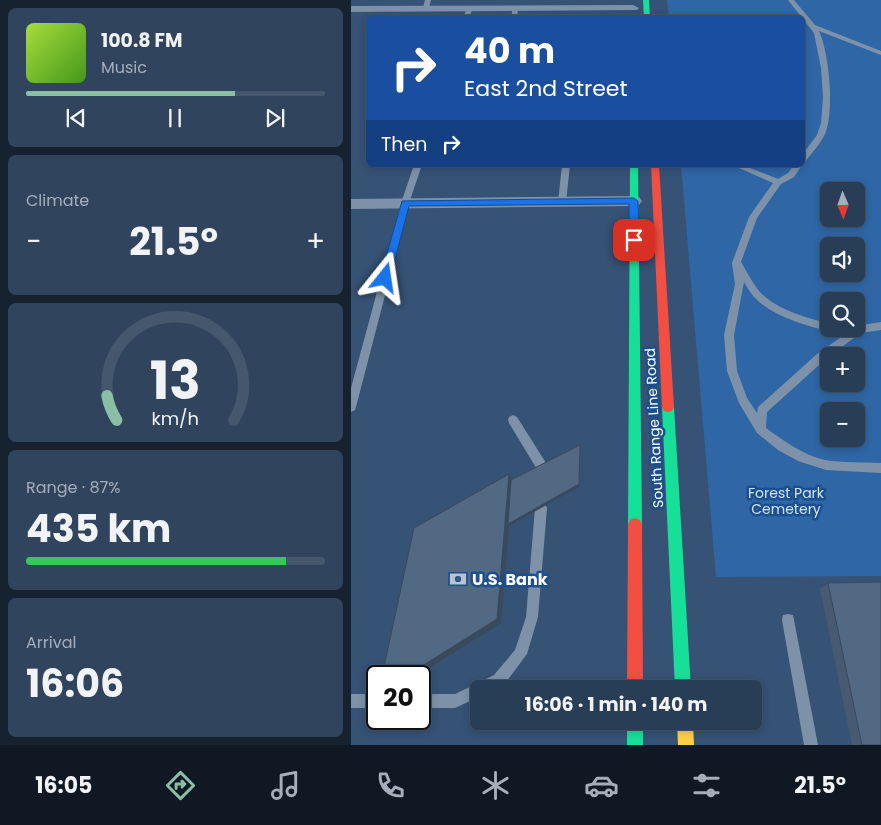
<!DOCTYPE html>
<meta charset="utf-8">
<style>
body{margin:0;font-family:Poppins,sans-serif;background:#30455d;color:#f1f3f6;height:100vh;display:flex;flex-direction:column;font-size:19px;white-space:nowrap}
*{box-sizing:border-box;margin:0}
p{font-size:16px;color:#a5aeba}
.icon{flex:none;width:28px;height:28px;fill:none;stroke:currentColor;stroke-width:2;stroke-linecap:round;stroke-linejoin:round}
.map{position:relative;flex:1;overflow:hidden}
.details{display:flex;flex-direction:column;gap:8px;padding:8px;background:#162230;width:351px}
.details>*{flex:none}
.top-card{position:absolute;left:15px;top:15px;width:439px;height:152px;border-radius:8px;box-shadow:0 2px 8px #0003,0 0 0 1px #44576d;background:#1a4fa0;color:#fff;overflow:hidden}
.needle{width:32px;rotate:178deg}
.tools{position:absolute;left:469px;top:182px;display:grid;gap:10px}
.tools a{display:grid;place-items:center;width:45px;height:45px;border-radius:8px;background:#283e57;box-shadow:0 2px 8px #0003,0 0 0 1px #44576d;font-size:25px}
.speed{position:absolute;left:15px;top:665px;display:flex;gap:10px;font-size:25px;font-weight:700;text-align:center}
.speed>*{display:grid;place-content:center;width:65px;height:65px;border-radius:50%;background:#283e57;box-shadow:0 2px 8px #0003,0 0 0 1px #44576d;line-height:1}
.speed .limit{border:2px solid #111;border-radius:8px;background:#fff;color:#111}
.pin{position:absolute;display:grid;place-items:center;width:42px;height:42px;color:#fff;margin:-21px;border-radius:10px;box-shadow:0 2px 8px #0006}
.me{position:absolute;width:55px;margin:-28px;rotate:15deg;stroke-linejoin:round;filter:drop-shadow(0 0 4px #0008)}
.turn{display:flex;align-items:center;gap:18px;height:105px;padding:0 15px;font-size:22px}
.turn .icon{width:65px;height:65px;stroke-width:2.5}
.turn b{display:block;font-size:35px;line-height:42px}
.then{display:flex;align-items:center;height:48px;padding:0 15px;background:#0003;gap:10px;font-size:19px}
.big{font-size:38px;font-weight:700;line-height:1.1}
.details .tile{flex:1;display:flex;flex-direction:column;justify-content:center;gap:8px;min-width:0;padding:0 18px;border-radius:8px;background:#30455d}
.details .dial{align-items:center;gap:0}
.dial svg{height:130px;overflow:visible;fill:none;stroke:#44576d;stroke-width:7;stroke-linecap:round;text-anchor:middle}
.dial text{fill:#f1f3f6;stroke:none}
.song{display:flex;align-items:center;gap:15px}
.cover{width:60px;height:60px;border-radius:8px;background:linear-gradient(135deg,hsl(80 70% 55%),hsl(100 70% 35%))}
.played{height:5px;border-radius:2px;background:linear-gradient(90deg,#8abfa5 70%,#44576d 70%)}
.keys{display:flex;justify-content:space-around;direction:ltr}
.heat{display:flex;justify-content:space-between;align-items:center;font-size:28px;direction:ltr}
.charge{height:8px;border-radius:4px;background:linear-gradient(90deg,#34c759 87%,#44576d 0)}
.trip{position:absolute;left:119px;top:680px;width:292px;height:50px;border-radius:8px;background:#283e57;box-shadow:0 2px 8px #0003,0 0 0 1px #44576d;font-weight:700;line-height:50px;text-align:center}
.tab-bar{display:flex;height:80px;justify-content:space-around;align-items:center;background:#101923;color:#a5aeba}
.tab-bar .icon{width:35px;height:35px}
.tab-bar .active{color:#8abfa5}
.tab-bar b{font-size:22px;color:#f1f3f6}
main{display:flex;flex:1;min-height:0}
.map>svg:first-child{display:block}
</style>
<main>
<section class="details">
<div class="tile">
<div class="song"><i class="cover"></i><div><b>100.8 FM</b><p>Music</p></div></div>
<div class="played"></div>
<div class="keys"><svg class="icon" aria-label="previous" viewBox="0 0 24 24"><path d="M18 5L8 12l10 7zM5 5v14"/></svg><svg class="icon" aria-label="pause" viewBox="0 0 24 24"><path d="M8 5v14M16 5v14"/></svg><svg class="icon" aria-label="next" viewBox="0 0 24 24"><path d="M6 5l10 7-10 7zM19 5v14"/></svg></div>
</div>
<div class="tile"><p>Climate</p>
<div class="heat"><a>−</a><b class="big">21.5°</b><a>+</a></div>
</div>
<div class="tile dial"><svg viewBox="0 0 100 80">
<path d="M14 69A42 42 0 1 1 86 69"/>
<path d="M14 69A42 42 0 0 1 8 54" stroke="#8abfa5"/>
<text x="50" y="56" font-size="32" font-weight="700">13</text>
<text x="50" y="72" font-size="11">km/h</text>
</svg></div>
<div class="tile"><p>Range · 87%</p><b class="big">435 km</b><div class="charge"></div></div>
<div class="tile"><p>Arrival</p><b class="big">16:06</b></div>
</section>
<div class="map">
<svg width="530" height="745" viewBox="0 0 530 745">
<rect width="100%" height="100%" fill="#365274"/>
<path fill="#2f66a5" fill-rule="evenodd" d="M316,0H530V576L365,577L330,165H451V18L318,17ZM478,191H505V219H478ZM478,246H505V274H478ZM478,301H505V329H478ZM478,356H505V384H478ZM478,411H505V439H478Z"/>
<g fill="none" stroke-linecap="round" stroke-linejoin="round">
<g fill="#7d92a8" fill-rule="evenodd">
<polygon points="74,0 80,0 78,8 75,10 72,8"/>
<path d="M437,0H443L464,25L530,51V55L468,31C478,52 484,112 474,134C469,144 461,153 454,162H451V155L466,135L470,123L472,97L470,68L463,33Z"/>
<polygon points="119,6 122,8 118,18 112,18 116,8"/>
<polygon points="162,7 167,8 166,18 160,18"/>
<polygon points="63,165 71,165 58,203 5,407 4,410 0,412 0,388 50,203"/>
<polygon points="211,165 219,165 215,202 211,205 207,202"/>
<path d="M381,165H392L427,179L437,173L443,165H451L443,177L430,184L406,218L390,262C396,272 402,284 409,292C424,309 457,319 478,323V329H482L478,331C455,326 421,316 404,298C400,294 396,287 393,282L383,335L386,371L396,398L406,413L407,407L466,354L496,333L489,332L487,329H505V326L530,322V330L510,333L478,356L416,412L415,428C433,441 452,455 474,460C492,463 512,462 530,463V473L475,470L447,461L427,450L406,433L388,403L376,371L373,335L384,284L381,263L398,217L422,183Z"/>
<polygon points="162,415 166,417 195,463 197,467 195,471 191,472 187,471 158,423 157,420 158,417"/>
<polygon points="190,502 194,504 196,508 187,617 176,654 153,685 145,689 128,689 128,697 104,708 69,708 69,694 104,694 125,684 143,675 164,650 175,617 184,508 186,504"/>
<polygon points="437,614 442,615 443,620 467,745 453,745 431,620 432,615"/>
<rect x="0" y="694" width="26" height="14"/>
</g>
<g fill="#7d92a8" fill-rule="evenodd">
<polygon points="282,5 288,8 286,10 0,12 0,6"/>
<polygon points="283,196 288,197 291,201 288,205 283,206 0,209 0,199"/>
</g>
<g fill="#16e098" fill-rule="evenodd">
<polygon points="292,0 298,0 299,18 293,18"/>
<polygon points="279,165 287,165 291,525 289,530 284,532 279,530 277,525"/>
<polygon points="317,402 321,403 323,407 340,689 324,689 311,407 313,403"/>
<rect x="276" y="721" width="16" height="24"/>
</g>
<polygon fill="#ffcf43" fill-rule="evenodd" points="326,721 342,721 343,745 327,745"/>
<g fill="#f24e42" fill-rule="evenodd">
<polygon points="300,165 308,165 323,407 321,411 317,412 313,411 311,407"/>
<polygon points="284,518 289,520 291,525 292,689 276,689 277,525 279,520"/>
</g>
</g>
<polygon fill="#475a72" points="477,583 530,745 501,745 469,589"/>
<polygon fill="#394a5c" points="229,445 228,487 158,526 150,623 66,676 55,676 158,474 162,482"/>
<g fill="#526984" stroke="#394a5c">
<polygon points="229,445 228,484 157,524 160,480"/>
<polygon points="158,474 146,619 55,676 31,676 63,528"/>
<polygon points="530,582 530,745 511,745 477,583"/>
</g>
<polygon fill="#1a73e8" stroke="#114b97" points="283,198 287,201 288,240 283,244 278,240 278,204 58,206 39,278 34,282 29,278 51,201"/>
<defs>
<g id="bank-bare" transform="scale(1.35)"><path d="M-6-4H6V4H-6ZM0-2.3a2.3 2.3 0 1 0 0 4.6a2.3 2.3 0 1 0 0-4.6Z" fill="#b9c2ce" stroke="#1b4f8f" stroke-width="2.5" paint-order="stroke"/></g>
</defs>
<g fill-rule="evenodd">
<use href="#bank-bare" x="107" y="579"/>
</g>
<g text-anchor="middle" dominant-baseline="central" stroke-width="5" stroke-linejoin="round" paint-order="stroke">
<g font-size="14" fill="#fff" stroke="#1b4f8f">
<text transform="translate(303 428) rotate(-93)">South Range Line Road</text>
</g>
<g font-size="14" fill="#cfe3fa" stroke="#1b4f8f">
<text x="435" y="493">Forest Park<tspan x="435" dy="16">Cemetery</tspan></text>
</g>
<g font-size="16" font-weight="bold" fill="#fff" stroke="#1b4f8f" text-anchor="start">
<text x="121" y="579">U.S. Bank</text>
</g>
</g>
</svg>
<div class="tools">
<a><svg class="needle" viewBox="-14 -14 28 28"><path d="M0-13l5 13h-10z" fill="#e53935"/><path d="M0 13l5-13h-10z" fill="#a5aeba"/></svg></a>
<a><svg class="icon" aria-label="sound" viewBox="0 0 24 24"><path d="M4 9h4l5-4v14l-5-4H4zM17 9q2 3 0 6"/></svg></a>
<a><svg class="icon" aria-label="search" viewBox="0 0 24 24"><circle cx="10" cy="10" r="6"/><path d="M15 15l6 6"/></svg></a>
<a>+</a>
<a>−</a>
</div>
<div class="speed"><div class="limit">20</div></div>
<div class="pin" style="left:283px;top:240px;background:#d93025"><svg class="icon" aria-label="arrive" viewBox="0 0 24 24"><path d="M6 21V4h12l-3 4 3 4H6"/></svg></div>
<svg class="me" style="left:34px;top:278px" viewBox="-20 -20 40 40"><path d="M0-17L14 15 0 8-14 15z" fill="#1a73e8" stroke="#fff" stroke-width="4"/></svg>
<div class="trip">16:06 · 1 min · 140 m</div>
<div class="top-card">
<div class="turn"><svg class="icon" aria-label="right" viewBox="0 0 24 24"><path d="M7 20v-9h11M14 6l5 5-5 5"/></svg><div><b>40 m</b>East 2nd Street</div></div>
<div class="then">Then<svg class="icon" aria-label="right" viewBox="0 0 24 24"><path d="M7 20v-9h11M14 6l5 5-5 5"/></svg></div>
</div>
</div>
</main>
<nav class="tab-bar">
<b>16:05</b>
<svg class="icon active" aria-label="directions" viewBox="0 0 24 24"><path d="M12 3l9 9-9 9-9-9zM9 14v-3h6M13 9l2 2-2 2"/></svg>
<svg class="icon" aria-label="music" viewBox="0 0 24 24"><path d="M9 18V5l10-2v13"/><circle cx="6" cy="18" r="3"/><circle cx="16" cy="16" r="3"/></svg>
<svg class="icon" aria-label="phone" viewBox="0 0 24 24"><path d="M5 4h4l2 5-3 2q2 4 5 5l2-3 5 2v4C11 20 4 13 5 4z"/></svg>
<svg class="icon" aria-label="climate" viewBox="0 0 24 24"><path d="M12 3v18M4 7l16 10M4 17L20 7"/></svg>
<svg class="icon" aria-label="car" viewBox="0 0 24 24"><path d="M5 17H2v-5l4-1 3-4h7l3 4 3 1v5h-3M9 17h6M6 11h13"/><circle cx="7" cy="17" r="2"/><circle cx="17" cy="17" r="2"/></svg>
<svg class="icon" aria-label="filters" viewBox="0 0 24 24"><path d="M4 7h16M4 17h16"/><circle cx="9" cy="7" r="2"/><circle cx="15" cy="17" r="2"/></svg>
<b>21.5°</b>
</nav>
